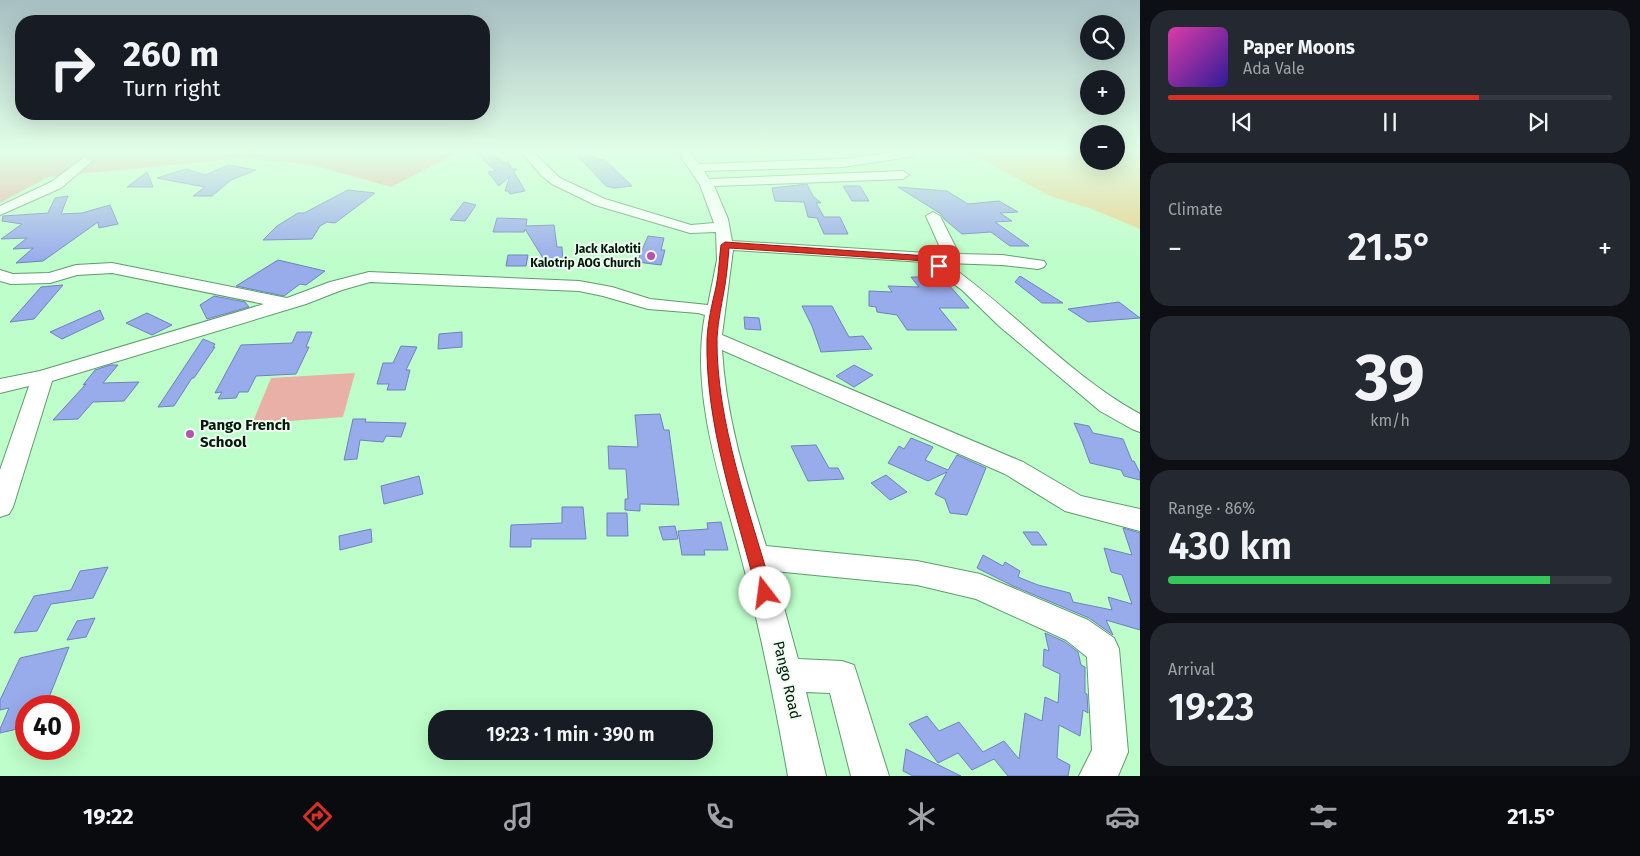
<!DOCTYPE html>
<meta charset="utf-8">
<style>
body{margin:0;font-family:"Fira Sans",sans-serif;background:#242831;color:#f1f3f6;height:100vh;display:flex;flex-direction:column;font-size:19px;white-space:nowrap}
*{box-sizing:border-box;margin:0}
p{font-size:16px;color:#9ea1a6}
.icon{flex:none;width:28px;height:28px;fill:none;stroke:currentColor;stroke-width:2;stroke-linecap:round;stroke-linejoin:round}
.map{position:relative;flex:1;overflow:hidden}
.details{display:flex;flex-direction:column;gap:10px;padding:10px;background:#0d0f14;width:500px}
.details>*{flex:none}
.top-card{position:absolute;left:15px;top:15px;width:475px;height:105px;border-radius:20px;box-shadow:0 5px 20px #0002;background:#171b24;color:#f1f3f6;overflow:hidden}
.fabs{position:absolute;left:1080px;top:15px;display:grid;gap:10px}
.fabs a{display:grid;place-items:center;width:45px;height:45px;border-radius:50%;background:#171b24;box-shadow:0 5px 20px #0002;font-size:25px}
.speed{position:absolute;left:15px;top:695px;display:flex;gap:10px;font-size:25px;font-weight:700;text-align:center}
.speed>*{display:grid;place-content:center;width:65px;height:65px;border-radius:50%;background:#171b24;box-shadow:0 5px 20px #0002;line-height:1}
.speed .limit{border:8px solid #d22;background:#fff;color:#111}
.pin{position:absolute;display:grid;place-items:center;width:42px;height:42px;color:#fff;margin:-21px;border-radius:10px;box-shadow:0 2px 8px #0006}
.me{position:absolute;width:55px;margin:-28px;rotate:345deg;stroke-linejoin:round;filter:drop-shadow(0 0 4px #0008)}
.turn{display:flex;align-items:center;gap:18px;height:105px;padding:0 25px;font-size:22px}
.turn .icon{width:65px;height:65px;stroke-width:2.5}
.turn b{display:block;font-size:35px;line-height:42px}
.big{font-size:38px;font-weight:600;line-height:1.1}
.details .tile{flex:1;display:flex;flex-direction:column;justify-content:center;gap:8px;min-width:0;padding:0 18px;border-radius:20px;background:#242831}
.details .dial{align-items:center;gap:0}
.dial b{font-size:65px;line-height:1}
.song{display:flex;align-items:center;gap:15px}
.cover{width:60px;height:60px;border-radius:8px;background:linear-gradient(135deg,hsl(320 70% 55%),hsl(250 70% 35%))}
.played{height:5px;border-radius:2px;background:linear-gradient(90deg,#d93025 70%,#363941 70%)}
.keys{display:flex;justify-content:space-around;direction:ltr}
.heat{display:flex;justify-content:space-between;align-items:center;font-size:28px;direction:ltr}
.charge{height:8px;border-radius:4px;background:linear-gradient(90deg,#34c759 86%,#363941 0)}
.trip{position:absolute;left:428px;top:710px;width:285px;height:50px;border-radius:20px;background:#171b24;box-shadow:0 5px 20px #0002;font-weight:600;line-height:50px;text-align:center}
.menu{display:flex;height:80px;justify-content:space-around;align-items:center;background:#090b0e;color:#9ea1a6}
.menu .icon{width:35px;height:35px}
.menu .current{color:#d93025}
.menu b{font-size:22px;color:#f1f3f6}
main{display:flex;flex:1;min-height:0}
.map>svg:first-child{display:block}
</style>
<main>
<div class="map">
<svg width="1140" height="776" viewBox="0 0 1140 776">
<rect width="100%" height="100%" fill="#bdfeca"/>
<g fill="#e8b0a6">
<polygon points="0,152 459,152 391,187 313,165 244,158 48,177 0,203"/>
<polygon points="355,373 343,417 252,424 271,378"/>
</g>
<polygon fill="#e7cf88" points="968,152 1089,152 1089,161 1116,161 1116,152 1140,152 1140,229 1089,208 1050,196"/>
<g fill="#98abeb" stroke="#6f81be">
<polygon points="475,152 491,152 504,163 508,162 512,169 517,169 514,172 525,191 510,194 508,191 505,191 510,176 499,186 488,172 496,171"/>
<polygon points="574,152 588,152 600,160 604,159 632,186 614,188 606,186"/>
<polygon points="228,165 256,170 231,180 212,196 193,196 205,187 157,178 186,169 205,175"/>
<polygon points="147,172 153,187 127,187"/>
<polygon points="807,184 813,196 821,203 816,203 824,217 840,217 848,234 824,234 817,218 808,217 804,202 775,201 772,188"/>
<polygon points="843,186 860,186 869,201 852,201"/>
<polygon points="898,187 947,191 968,204 999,201 1018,212 1000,213 1012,221 995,222 1029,246 1010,246 991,232 962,234 944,219 941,214"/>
<polygon points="348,190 375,193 335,223 327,222 320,226 312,239 263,240 277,226 298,213 304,213"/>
<polygon points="68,196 61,214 82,213 110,205 118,224 99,228 98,222 43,261 16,263 33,248 13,249 27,238 1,239 22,224 2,221 3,216 48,213 55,198"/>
<polygon points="464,202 476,205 465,221 450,220"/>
<polygon points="497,218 527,219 526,226 554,225 557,247 562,247 563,263 546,263 525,229 524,232 493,232"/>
<polygon points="648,236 664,238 661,250 665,250 661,265 637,262"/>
<polygon points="508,255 528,255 526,266 506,266"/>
<polygon points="278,260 325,271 306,285 300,284 284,296 236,286"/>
<polygon points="1020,276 1063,303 1042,303 1015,282"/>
<polygon points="911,277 942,277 969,308 939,308 957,330 907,330 897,315 877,312 876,307 869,306 869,291 892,292 888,286 919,287"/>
<polygon points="63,285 34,319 10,322 41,287"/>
<polygon points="214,296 245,302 249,307 207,319 200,305"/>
<polygon points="1119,302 1140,318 1088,322 1068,309"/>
<polygon points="802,306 832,306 849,337 863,336 872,349 821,352 812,326"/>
<polygon points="100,310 104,319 62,339 50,332"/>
<polygon points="147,313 172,325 152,335 126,323"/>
<polygon points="744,317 759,318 761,330 745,329"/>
<polygon points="297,332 312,332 306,347 309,347 296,374 256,376 248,392 239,392 236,398 218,399 222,392 215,393 241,345 292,343"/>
<polygon points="462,332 462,347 438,349 439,334"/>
<polygon points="203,339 215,344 213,347 215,347 194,378 192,378 174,406 158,407"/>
<polygon points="401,346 417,347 406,370 410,370 405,390 387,390 389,384 377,384 383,363 393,363"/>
<polygon points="110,365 118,365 103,383 139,382 124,401 93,402 78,419 53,420 86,384 83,385 95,370"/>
<polygon points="854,365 873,375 854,387 836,376"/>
<polygon points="660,414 664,430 669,430 679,505 640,504 640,511 625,510 625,499 628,499 626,469 609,469 608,446 638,447 635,415"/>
<polygon points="353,419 366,419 365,422 406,423 401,437 386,436 383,442 360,440 357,459 344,460"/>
<polygon points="1074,423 1089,426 1093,433 1123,439 1132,461 1134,461 1140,473 1140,480 1124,476 1121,470 1090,463 1082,441"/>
<polygon points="911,438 933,447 925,460 948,470 957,455 986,468 967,515 950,513 945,499 935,494 947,472 928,481 888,463 899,446 904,449"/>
<polygon points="816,445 829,468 838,468 844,479 808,481 791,446"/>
<polygon points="886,475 907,492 890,500 871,483"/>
<polygon points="419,476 423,494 384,504 381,486"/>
<polygon points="562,507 583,507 586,539 531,539 531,547 510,547 511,525 562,523"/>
<polygon points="607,513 627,513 628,536 607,536"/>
<polygon points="721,522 728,550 704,550 705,555 682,555 678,531 708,529 707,523"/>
<polygon points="675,526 678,539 663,540 659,527"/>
<polygon points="1123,528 1140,533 1140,630 1106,620 1113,635 1089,618 1013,586 977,568 983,555 1003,566 1005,562 1020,571 1018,577 1038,585 1070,593 1073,602 1112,610 1108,597 1132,604 1122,575 1111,572 1104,548 1132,555"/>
<polygon points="371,529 372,542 340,550 339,536"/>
<polygon points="1023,532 1038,532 1047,545 1032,545"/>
<polygon points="108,567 93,598 51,604 37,631 14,633 34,596 71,590 80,571"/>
<polygon points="95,618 86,637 67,640 77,621"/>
<polygon points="1045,633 1065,642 1078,652 1081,665 1085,667 1085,693 1087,694 1088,713 1083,710 1080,736 1059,725 1057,758 1070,765 1068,776 1008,776 994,759 972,770 958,753 938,763 909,724 927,716 939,731 959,722 983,752 1004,741 1019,759 1025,713 1042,721 1045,697 1058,703 1060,674 1043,666 1044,649 1049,651"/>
<polygon points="69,647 48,700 41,701 39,706 26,706 26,727 0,733 0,729 9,708 0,710 0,700 20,658"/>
<polygon points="906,749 961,776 913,776 903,771"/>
</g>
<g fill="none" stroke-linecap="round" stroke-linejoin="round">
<g stroke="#5e9c6d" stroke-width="2">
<g id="minor">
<path d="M521,152H533L560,178L605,199L691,225L714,223L700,185L678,152H690L699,164L843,159L898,152H913V156L909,157L843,167L704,171L709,179L903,171L909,175L903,179L714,186L728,219L732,241L943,254L926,216L933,212L940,216L959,254L1002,255L1044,261L1046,264L1044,267L1038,269L1002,265L946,263C1013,309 1068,375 1140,414V432L1132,429L1100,411L999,326L962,290L924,262L733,250L722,335L1023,462L1081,496L1140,509V531L1065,511L1005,474L722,350C726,418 746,481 766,546L917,561L980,574L1088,620L1114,638L1119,649L1128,752L1118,776H1079L1092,750L1087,657L1066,640L976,599L917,585L774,571L798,659L842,661L854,665L889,776H851L830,693L806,692L826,776H788C776,708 762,639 745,572C725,492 689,398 705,315L698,313L648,309L603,296L579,291L370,282L342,290L306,304L52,381L13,507L9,514L0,517V470L29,386L0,393V379L40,371L264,304L112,273L77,275L50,283L11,284L0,281V270L13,274L49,273L76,265L112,263L287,298L330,282L369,272L579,281L612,287L650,299L708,305L717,260L716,232L690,233L595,205L552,184L541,175Z"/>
<polygon points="86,157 92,161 90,163 61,188 0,215 0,206 51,182 82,159"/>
</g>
</g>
<use href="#minor" fill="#fff" fill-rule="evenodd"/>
</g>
<linearGradient id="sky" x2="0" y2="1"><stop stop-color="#a7bfc2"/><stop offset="0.58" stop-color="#e1ffe7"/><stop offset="1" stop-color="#e1ffe7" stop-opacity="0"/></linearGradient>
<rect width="1140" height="261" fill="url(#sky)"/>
<path fill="#d93025" stroke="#8d1f18" d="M725,242L928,256L943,266L936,268L926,261L729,248C728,260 727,273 725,285C722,303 718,320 717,338C716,422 750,512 773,593L771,598L765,600L759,598L757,593C736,510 705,425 707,339C708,321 712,304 716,287C719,273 719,259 721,245Z"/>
<g fill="#b94fb0" stroke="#effcf2" stroke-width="2">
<circle cx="651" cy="256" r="5"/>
<circle cx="190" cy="434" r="5"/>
</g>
<g text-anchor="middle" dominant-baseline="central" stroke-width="4" stroke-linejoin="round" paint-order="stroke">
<g font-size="12" font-weight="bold" fill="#021a08" stroke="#effcf2" text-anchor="end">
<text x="641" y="249">Jack Kalotiti<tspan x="641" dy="14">Kalotrip AOG Church</tspan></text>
</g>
<g font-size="15" font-weight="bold" fill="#021a08" stroke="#effcf2" text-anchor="start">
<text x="200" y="425">Pango French<tspan x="200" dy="17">School</tspan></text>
</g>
<g font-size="15" fill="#021a08" stroke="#effcf2">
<text transform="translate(787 680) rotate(77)">Pango Road</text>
</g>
</g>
</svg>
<div class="fabs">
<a><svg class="icon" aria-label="search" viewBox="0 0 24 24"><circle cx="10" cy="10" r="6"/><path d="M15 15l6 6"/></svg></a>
<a>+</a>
<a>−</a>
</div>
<div class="speed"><div class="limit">40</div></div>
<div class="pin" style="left:939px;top:266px;background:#d93025"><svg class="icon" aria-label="arrive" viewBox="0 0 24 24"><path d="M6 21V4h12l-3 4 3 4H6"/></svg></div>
<svg class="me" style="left:765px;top:593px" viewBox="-20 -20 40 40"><circle r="19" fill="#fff"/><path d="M0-13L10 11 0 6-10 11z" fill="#d93025"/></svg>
<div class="trip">19:23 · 1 min · 390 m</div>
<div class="top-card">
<div class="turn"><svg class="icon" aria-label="right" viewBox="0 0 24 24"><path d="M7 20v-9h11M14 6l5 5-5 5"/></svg><div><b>260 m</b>Turn right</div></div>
</div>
</div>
<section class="details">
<div class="tile">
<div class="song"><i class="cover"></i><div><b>Paper Moons</b><p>Ada Vale</p></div></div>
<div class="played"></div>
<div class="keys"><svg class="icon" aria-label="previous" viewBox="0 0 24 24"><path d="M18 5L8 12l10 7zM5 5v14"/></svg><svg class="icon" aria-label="pause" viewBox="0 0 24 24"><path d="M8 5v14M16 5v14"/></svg><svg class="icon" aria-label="next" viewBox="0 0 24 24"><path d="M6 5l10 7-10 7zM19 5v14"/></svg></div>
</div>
<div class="tile"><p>Climate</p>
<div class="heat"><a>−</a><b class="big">21.5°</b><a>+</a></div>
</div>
<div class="tile dial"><b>39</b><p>km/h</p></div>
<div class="tile"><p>Range · 86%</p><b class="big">430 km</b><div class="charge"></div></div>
<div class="tile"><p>Arrival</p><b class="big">19:23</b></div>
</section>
</main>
<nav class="menu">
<b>19:22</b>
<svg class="icon current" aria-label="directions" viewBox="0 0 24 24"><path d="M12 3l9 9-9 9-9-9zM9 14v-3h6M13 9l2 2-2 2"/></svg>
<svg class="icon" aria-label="music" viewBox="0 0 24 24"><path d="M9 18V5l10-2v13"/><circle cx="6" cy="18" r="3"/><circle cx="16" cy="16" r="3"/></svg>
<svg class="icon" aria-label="phone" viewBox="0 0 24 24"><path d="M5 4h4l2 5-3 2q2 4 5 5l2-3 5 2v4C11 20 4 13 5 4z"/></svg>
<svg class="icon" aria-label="climate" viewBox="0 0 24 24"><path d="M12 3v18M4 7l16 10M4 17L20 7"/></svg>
<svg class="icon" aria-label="car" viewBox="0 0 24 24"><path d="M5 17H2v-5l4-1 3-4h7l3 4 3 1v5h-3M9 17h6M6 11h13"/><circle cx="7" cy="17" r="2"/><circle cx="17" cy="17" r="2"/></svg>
<svg class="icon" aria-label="filters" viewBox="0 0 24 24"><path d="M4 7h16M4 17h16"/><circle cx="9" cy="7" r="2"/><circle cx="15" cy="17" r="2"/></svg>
<b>21.5°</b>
</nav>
